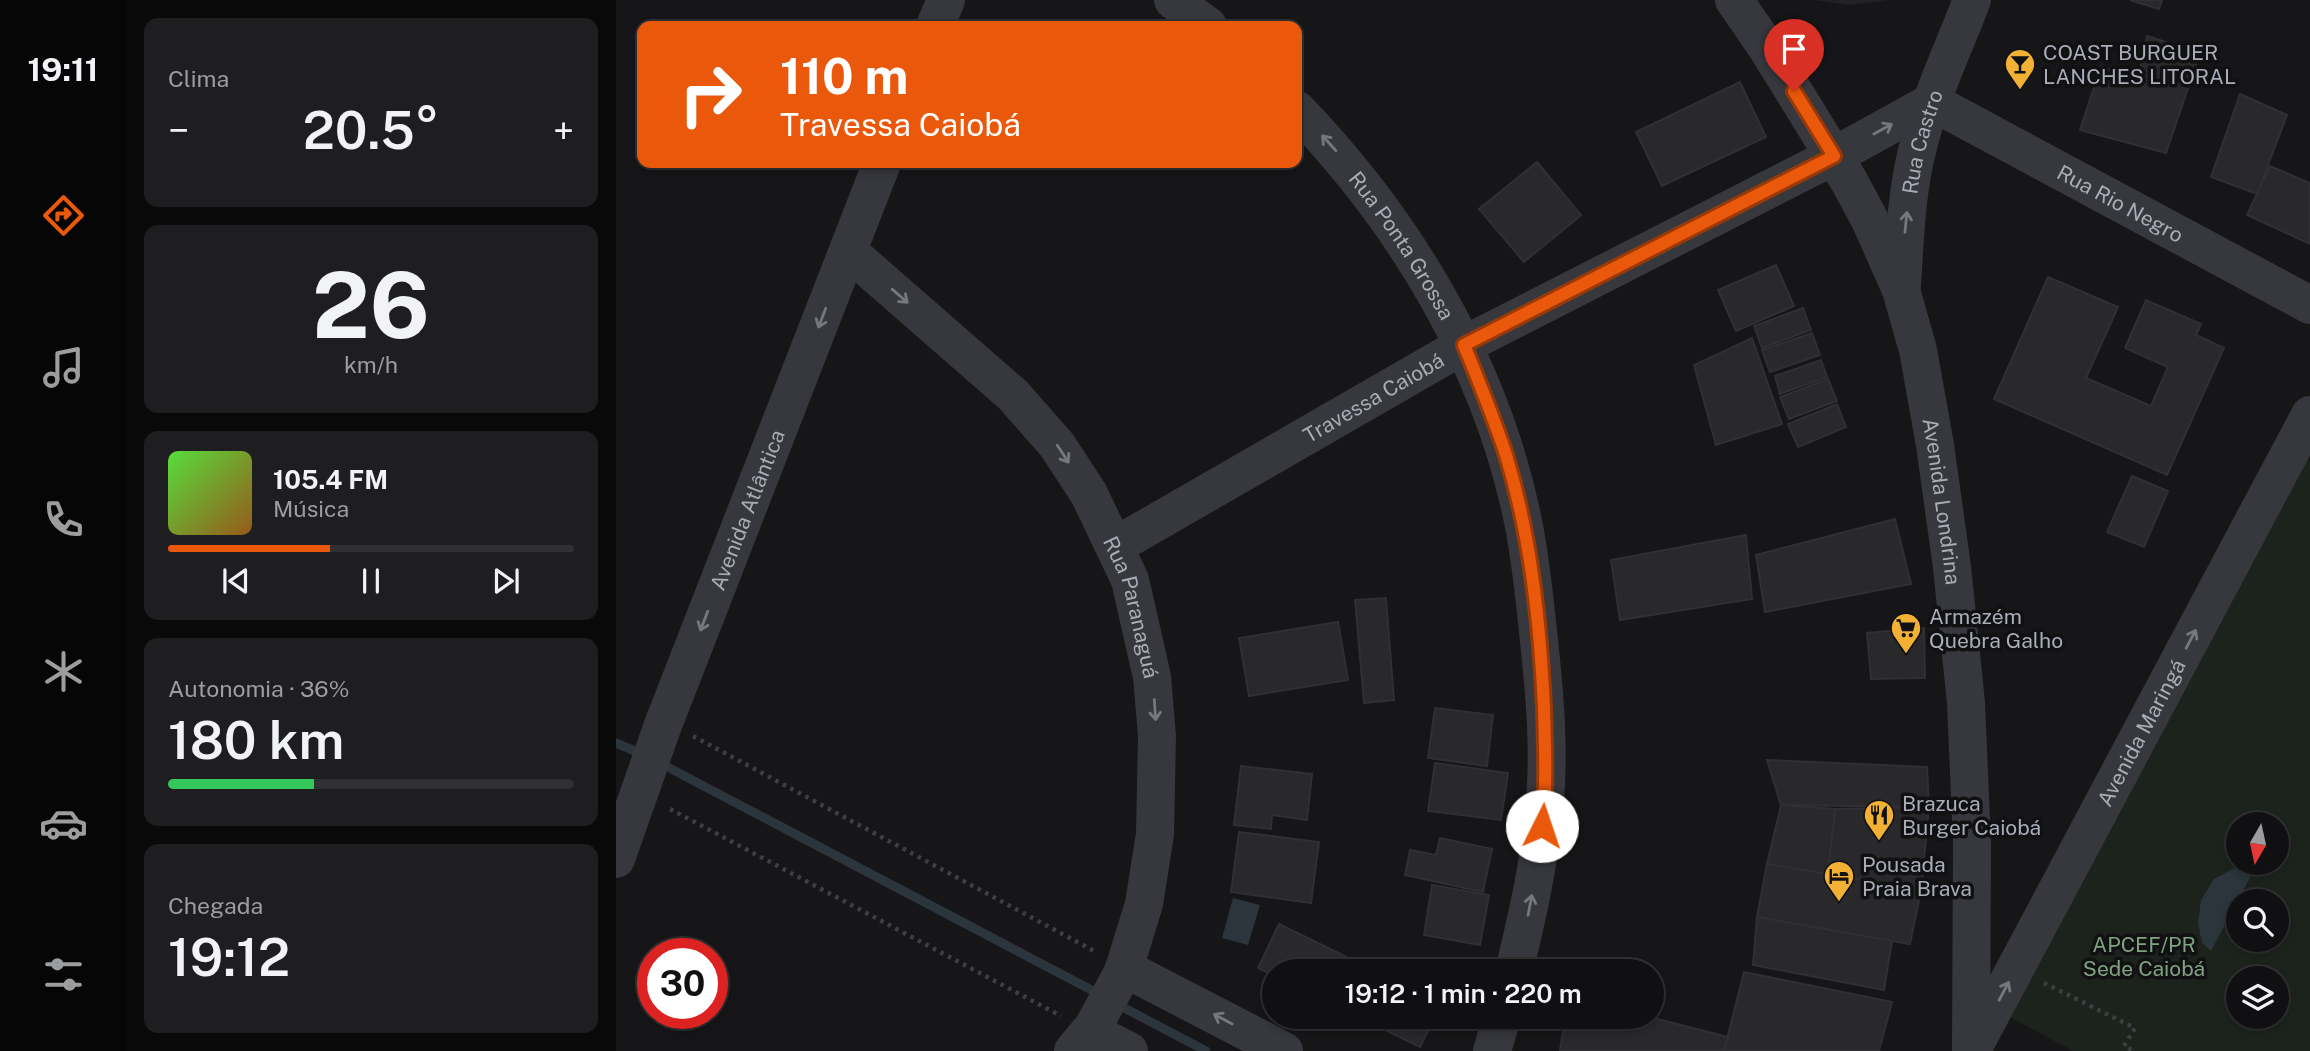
<!DOCTYPE html>
<html lang="pt">
<meta charset="utf-8">
<style>
body{margin:0;font-family:"Public Sans",sans-serif;background:#1e1e20;color:#f1f3f6;height:100vh;display:flex;flex-direction:column;font-size:26px;white-space:nowrap}
*{box-sizing:border-box;margin:0}
p{font-size:23px;color:#9c9d9f}
.icon{flex:none;width:38px;height:38px;fill:none;stroke:currentColor;stroke-width:2;stroke-linecap:round;stroke-linejoin:round}
.map{position:relative;flex:1;overflow:hidden}
.panel{display:flex;flex-direction:column;gap:18px;padding:18px;background:#09090a;width:490px}
.panel>*{flex:none}
.hud{position:absolute;left:21px;top:21px;width:665px;height:147px;border-radius:14px;box-shadow:0 4px 10px #0003,0 0 0 2px #303032;background:#ea580c;color:#fff;overflow:hidden}
.needle{width:46px;rotate:189deg}
.controls{position:absolute;left:1610px;top:812px;display:grid;gap:14px}
.controls a{display:grid;place-items:center;width:63px;height:63px;border-radius:50%;background:#101012;box-shadow:0 4px 10px #0003,0 0 0 2px #303032;font-size:35px}
.speed{position:absolute;left:21px;top:938px;display:flex;gap:14px;font-size:35px;font-weight:700;text-align:center}
.speed>*{display:grid;place-content:center;width:91px;height:91px;border-radius:50%;background:#101012;box-shadow:0 4px 10px #0003,0 0 0 2px #303032;line-height:1}
.speed .limit{border:10px solid #d22;background:#fff;color:#111}
.pin{position:absolute;display:grid;place-items:center;width:60px;height:60px;color:#fff;margin:-72px -30px;border-radius:50% 50% 50% 0;rotate:-45deg;box-shadow:0 0 7px #0007}
.pin .icon{rotate:45deg}
.me{position:absolute;width:77px;margin:-38px;rotate:4deg;stroke-linejoin:round;filter:drop-shadow(0 0 5px #0008)}
.turn{display:flex;align-items:center;gap:24px;height:147px;padding:0 28px;font-size:32px}
.turn .icon{width:91px;height:91px;stroke-width:2.5}
.turn b{display:block;font-size:49px;line-height:60px}
.big{font-size:52px;font-weight:600;line-height:1.1}
.panel .card{flex:1;display:flex;flex-direction:column;justify-content:center;gap:10px;min-width:0;padding:0 24px;border-radius:14px;background:#1e1e20}
.panel .dial{align-items:center;gap:0}
.dial b{font-size:91px;line-height:1}
.song{display:flex;align-items:center;gap:21px}
.cover{width:84px;height:84px;border-radius:10px;background:linear-gradient(135deg,hsl(110 70% 55%),hsl(30 70% 35%))}
.played{height:7px;border-radius:4px;background:linear-gradient(90deg,#ea580c 40%,#303032 40%)}
.keys{display:flex;justify-content:space-around;direction:ltr}
.heat{display:flex;justify-content:space-between;align-items:center;font-size:38px;direction:ltr}
.charge{height:10px;border-radius:5px;background:linear-gradient(90deg,#34c759 36%,#303032 0)}
.trip{position:absolute;left:646px;top:959px;width:402px;height:70px;border-radius:35px;background:#101012;box-shadow:0 4px 10px #0003,0 0 0 2px #303032;font-weight:600;line-height:70px;text-align:center}
main{display:flex;flex:1;min-height:0}
.tabs{display:flex;flex-direction:column;width:126px;justify-content:space-around;align-items:center;background:#060607;color:#9c9d9f}
.tabs .icon{width:49px;height:49px}
.tabs .on{color:#ea580c}
.tabs b{font-size:32px;color:#f1f3f6}
.map>svg:first-child{display:block}
</style>
<main>
<nav class="tabs">
<b>19:11</b>
<svg class="icon on" aria-label="directions" viewBox="0 0 24 24"><path d="M12 3l9 9-9 9-9-9zM9 14v-3h6M13 9l2 2-2 2"/></svg>
<svg class="icon" aria-label="music" viewBox="0 0 24 24"><path d="M9 18V5l10-2v13"/><circle cx="6" cy="18" r="3"/><circle cx="16" cy="16" r="3"/></svg>
<svg class="icon" aria-label="phone" viewBox="0 0 24 24"><path d="M5 4h4l2 5-3 2q2 4 5 5l2-3 5 2v4C11 20 4 13 5 4z"/></svg>
<svg class="icon" aria-label="climate" viewBox="0 0 24 24"><path d="M12 3v18M4 7l16 10M4 17L20 7"/></svg>
<svg class="icon" aria-label="car" viewBox="0 0 24 24"><path d="M5 17H2v-5l4-1 3-4h7l3 4 3 1v5h-3M9 17h6M6 11h13"/><circle cx="7" cy="17" r="2"/><circle cx="17" cy="17" r="2"/></svg>
<svg class="icon" aria-label="filters" viewBox="0 0 24 24"><path d="M4 7h16M4 17h16"/><circle cx="9" cy="7" r="2"/><circle cx="15" cy="17" r="2"/></svg>
</nav>
<section class="panel">
<div class="card"><p>Clima</p>
<div class="heat"><a>−</a><b class="big">20.5°</b><a>+</a></div>
</div>
<div class="card dial"><b>26</b><p>km/h</p></div>
<div class="card">
<div class="song"><i class="cover"></i><div><b>105.4 FM</b><p>Música</p></div></div>
<div class="played"></div>
<div class="keys"><svg class="icon" aria-label="previous" viewBox="0 0 24 24"><path d="M18 5L8 12l10 7zM5 5v14"/></svg><svg class="icon" aria-label="pause" viewBox="0 0 24 24"><path d="M8 5v14M16 5v14"/></svg><svg class="icon" aria-label="next" viewBox="0 0 24 24"><path d="M6 5l10 7-10 7zM19 5v14"/></svg></div>
</div>
<div class="card"><p>Autonomia · 36%</p><b class="big">180 km</b><div class="charge"></div></div>
<div class="card"><p>Chegada</p><b class="big">19:12</b></div>
</section>
<div class="map">
<svg width="1694" height="1051" viewBox="0 0 1694 1051">
<rect width="100%" height="100%" fill="#161618"/>
<polygon fill="#222225" points="1198,0 1272,0 1233,5"/>
<path fill="#1c231d" fill-rule="evenodd" d="M1678,453L1694,461V1051H1457L1392,1016ZM1622,824H1661V863H1622ZM1622,901H1661V940H1622ZM1622,978H1661V1017H1622Z"/>
<g fill="#2c353c">
<polygon points="1624,865 1640,866 1595,951 1586,943 1582,923 1585,900 1598,879"/>
<polygon points="617,898 644,905 632,945 606,938"/>
</g>
<g fill="none" stroke-linecap="round" stroke-linejoin="round">
<g stroke="#2c353c" stroke-width="9">
<polyline points="0,743 28,755"/>
<polyline points="44,763 483,994"/>
<polyline points="499,1003 590,1051"/>
</g>
</g>
<g fill="#29292c" stroke="#303034" stroke-width="2">
<polygon points="1514,0 1546,0 1543,9"/>
<polygon points="1531,36 1584,53 1550,153 1464,130 1485,66 1522,79"/>
<polygon points="1124,82 1150,137 1046,186 1020,132"/>
<polygon points="1624,94 1671,115 1641,194 1595,177"/>
<polygon points="921,162 965,215 908,262 863,209"/>
<polygon points="1654,166 1694,183 1694,244 1631,215"/>
<polygon points="1160,265 1178,306 1120,331 1102,290"/>
<polygon points="1432,277 1502,307 1470,378 1535,406 1552,367 1509,348 1530,300 1585,324 1580,335 1608,348 1551,475 1378,399"/>
<polygon points="1187,308 1195,330 1146,348 1138,326"/>
<polygon points="1196,333 1204,355 1154,372 1146,350"/>
<polygon points="1136,338 1166,424 1100,445 1078,365"/>
<polygon points="1205,360 1211,377 1164,394 1159,376"/>
<polygon points="1212,379 1221,401 1173,419 1164,397"/>
<polygon points="1221,404 1230,427 1182,447 1172,424"/>
<polygon points="1516,476 1552,491 1528,547 1491,532"/>
<polygon points="1279,519 1295,584 1149,612 1140,555"/>
<polygon points="1130,535 1136,599 1004,620 995,560"/>
<polygon points="770,598 778,700 748,703 739,600"/>
<polygon points="722,622 732,680 633,696 623,638"/>
<polygon points="1308,628 1309,678 1255,679 1251,633"/>
<polygon points="819,708 877,715 871,766 812,758"/>
<polygon points="1151,760 1311,767 1313,807 1165,805"/>
<polygon points="819,763 892,773 885,820 812,811"/>
<polygon points="625,766 696,774 691,820 656,815 655,829 618,825"/>
<polygon points="1165,805 1219,809 1212,874 1151,864"/>
<polygon points="1313,807 1305,890 1212,874 1219,809"/>
<polygon points="623,832 703,842 695,903 615,892"/>
<polygon points="824,838 876,849 867,892 789,875 794,850 820,855"/>
<polygon points="1151,864 1305,890 1294,944 1141,917"/>
<polygon points="816,885 873,895 864,945 808,935"/>
<polygon points="1141,917 1276,941 1268,990 1137,965"/>
<polygon points="663,924 759,971 658,971 658,976 642,968"/>
<polygon points="1128,972 1276,1002 1263,1051 1108,1051"/>
<polygon points="742,1017 819,1017 804,1047"/>
<polygon points="949,1017 1034,1017 1112,1037 1108,1051 944,1051"/>
</g>
<g fill="none" stroke-linecap="round" stroke-linejoin="round">
<g stroke="#3d3f44" stroke-width="4.5" stroke-dasharray="3.5 5" stroke-linecap="butt">
<polyline points="77,736 480,952"/>
<polyline points="54,809 445,1016"/>
<polyline points="1428,983 1519,1028 1508,1046 1518,1051"/>
</g>
<g stroke="#37383d" stroke-width="38">
<polyline points="557,0 592,26"/>
<path id="s1" d="M1118,0L1151,48L1233,181L1255,222L1285,290L1302,350L1319,445L1336,567L1350,703L1356,843L1355,1051"/>
<polyline points="319,26 330,0"/>
<path id="s2" d="M681,110C790,223 875,365 907,521C915,561 919,601 923,641C929,696 934,755 928,810C923,865 911,918 898,971"/>
<path id="s3" d="M232,251L397,395L441,445L473,494L514,580L536,677L541,736L539,834L528,904L507,972L477,1027L457,1051"/>
<path id="s4" d="M1286,285C1289,240 1290,195 1301,151C1313,99 1337,50 1356,0"/>
<path id="s5" d="M499,546L848,345L1218,156L1316,102L1694,305"/>
<path id="s6" d="M0,859L47,725L266,163"/>
<polyline points="508,968 668,1051"/>
<polyline points="474,1031 513,1051"/>
<path id="s7" d="M1358,1046L1694,415"/>
<polyline points="876,1051 886,1017"/>
</g>
</g>
<defs><path id="oneway-shaft" d="M-6 0H5M1.5-3L5.5 0L1.5 3" fill="none" stroke-width="1.6" stroke-linecap="round" stroke-linejoin="round" transform="scale(1.75)"/></defs>
<g stroke="#757881">
<use href="#oneway-shaft" transform="translate(1267 129) rotate(-29)"/>
<use href="#oneway-shaft" transform="translate(713 143) rotate(-132)"/>
<use href="#oneway-shaft" transform="translate(1290 222) rotate(-84)"/>
<use href="#oneway-shaft" transform="translate(284 296) rotate(41)"/>
<use href="#oneway-shaft" transform="translate(206 318) rotate(111)"/>
<use href="#oneway-shaft" transform="translate(447 454) rotate(57)"/>
<use href="#oneway-shaft" transform="translate(88 621) rotate(111)"/>
<use href="#oneway-shaft" transform="translate(1575 639) rotate(-62)"/>
<use href="#oneway-shaft" transform="translate(539 710) rotate(86)"/>
<use href="#oneway-shaft" transform="translate(914 905) rotate(-79)"/>
<use href="#oneway-shaft" transform="translate(1388 991) rotate(-62)"/>
<use href="#oneway-shaft" transform="translate(607 1019) rotate(-152)"/>
</g>
<g fill="none" stroke-linecap="round" stroke-linejoin="round">
<g stroke="#983908" stroke-width="18">
<path id="route" d="M926,826C931,787 929,748 928,708C924,624 915,537 890,455C878,418 863,382 848,345L1218,156L1178,91"/>
</g>
<use href="#route" stroke="#ea580c" stroke-width="12"/>
</g>
<defs>
<g id="bar-pin" transform="scale(1.575)"><path d="M0 17L-7.5 6A9.5 9.5 0 1 1 7.5 6Z" fill="#f2b134" stroke="#111113"/><path d="M-6-5H6L.8 .8V4.5H3.5V6h-7V4.5H-.8V.8Z" fill="#111"/></g>
<g id="supermarket-pin" transform="scale(1.575)"><path d="M0 17L-7.5 6A9.5 9.5 0 1 1 7.5 6Z" fill="#f2b134" stroke="#111113"/><path d="M-6-5.5h2.5l.6 2H6L4.5 2H-2.5L-4.4-4H-6ZM-1.5 3.2a1.3 1.3 0 1 0 .1 0ZM3 3.2a1.3 1.3 0 1 0 .1 0Z" fill="#111"/></g>
<g id="restaurant-pin" transform="scale(1.575)"><path d="M0 17L-7.5 6A9.5 9.5 0 1 1 7.5 6Z" fill="#f2b134" stroke="#111113"/><path d="M-5-6h1v4h1v-4h1v4h1v-4h1v5L-1.5 .5V6h-2V.5L-5-1ZM5-6V6H3V1.5H1.5Q1.5-4 5-6Z" fill="#111"/></g>
<g id="hotel-pin" transform="scale(1.575)"><path d="M0 17L-7.5 6A9.5 9.5 0 1 1 7.5 6Z" fill="#f2b134" stroke="#111113"/><path d="M-6-4.5h1.5V1H6V5H4.5V3h-9V5H-6ZM-4 0a1.8 1.8 0 1 1 3.6 0ZM.5 0V-2.5h3Q6-2.5 6 0Z" fill="#111"/></g>
</defs>
<g fill-rule="evenodd">
<use href="#bar-pin" x="1404" y="64"/>
<use href="#supermarket-pin" x="1290" y="628"/>
<use href="#restaurant-pin" x="1263" y="815"/>
<use href="#hotel-pin" x="1223" y="876"/>
</g>
<g text-anchor="middle" dominant-baseline="central" stroke-width="7" stroke-linejoin="round" paint-order="stroke">
<g font-size="21" fill="#a8adb8" stroke="#111113" text-anchor="start">
<text x="1427" y="52">COAST BURGUER<tspan x="1427" dy="24">LANCHES LITORAL</tspan></text>
<text x="1313" y="616">Armazém<tspan x="1313" dy="24">Quebra Galho</tspan></text>
<text x="1286" y="803">Brazuca<tspan x="1286" dy="24">Burger Caiobá</tspan></text>
<text x="1246" y="864">Pousada<tspan x="1246" dy="24">Praia Brava</tspan></text>
</g>
<g font-size="21" fill="#a8adb8" stroke="#111113">
<text stroke="none"><textPath href="#s4" startOffset="145">Rua Castro</textPath></text>
<text stroke="none"><textPath href="#s5" startOffset="1144">Rua Rio Negro</textPath></text>
<text stroke="none"><textPath href="#s2" startOffset="172">Rua Ponta Grossa</textPath></text>
<text stroke="none"><textPath href="#s5" startOffset="298">Travessa Caiobá</textPath></text>
<text stroke="none"><textPath href="#s1" startOffset="551">Avenida Londrina</textPath></text>
<text stroke="none"><textPath href="#s6" startOffset="373">Avenida Atlântica</textPath></text>
<text stroke="none"><textPath href="#s3" startOffset="466">Rua Paranaguá</textPath></text>
<text stroke="none"><textPath href="#s7" startOffset="355">Avenida Maringá</textPath></text>
</g>
<g font-size="21" fill="#7fa381" stroke="#111113">
<text x="1528" y="944">APCEF/PR<tspan x="1528" dy="24">Sede Caiobá</tspan></text>
</g>
</g>
</svg>
<div class="controls">
<a><svg class="needle" viewBox="-14 -14 28 28"><path d="M0-13l5 13h-10z" fill="#e53935"/><path d="M0 13l5-13h-10z" fill="#9c9d9f"/></svg></a>
<a><svg class="icon" aria-label="search" viewBox="0 0 24 24"><circle cx="10" cy="10" r="6"/><path d="M15 15l6 6"/></svg></a>
<a><svg class="icon" aria-label="layers" viewBox="0 0 24 24"><path d="M12 4l9 5-9 5-9-5zM3 14l9 5 9-5"/></svg></a>
</div>
<div class="speed"><div class="limit">30</div></div>
<div class="pin" style="left:1178px;top:91px;background:#d93025"><svg class="icon" aria-label="arrive" viewBox="0 0 24 24"><path d="M6 21V4h12l-3 4 3 4H6"/></svg></div>
<svg class="me" style="left:926px;top:826px" viewBox="-20 -20 40 40"><circle r="19" fill="#fff"/><path d="M0-13L10 11 0 6-10 11z" fill="#ea580c"/></svg>
<div class="trip">19:12 · 1 min · 220 m</div>
<div class="hud">
<div class="turn"><svg class="icon" aria-label="right" viewBox="0 0 24 24"><path d="M7 20v-9h11M14 6l5 5-5 5"/></svg><div><b>110 m</b>Travessa Caiobá</div></div>
</div>
</div>
</main>
